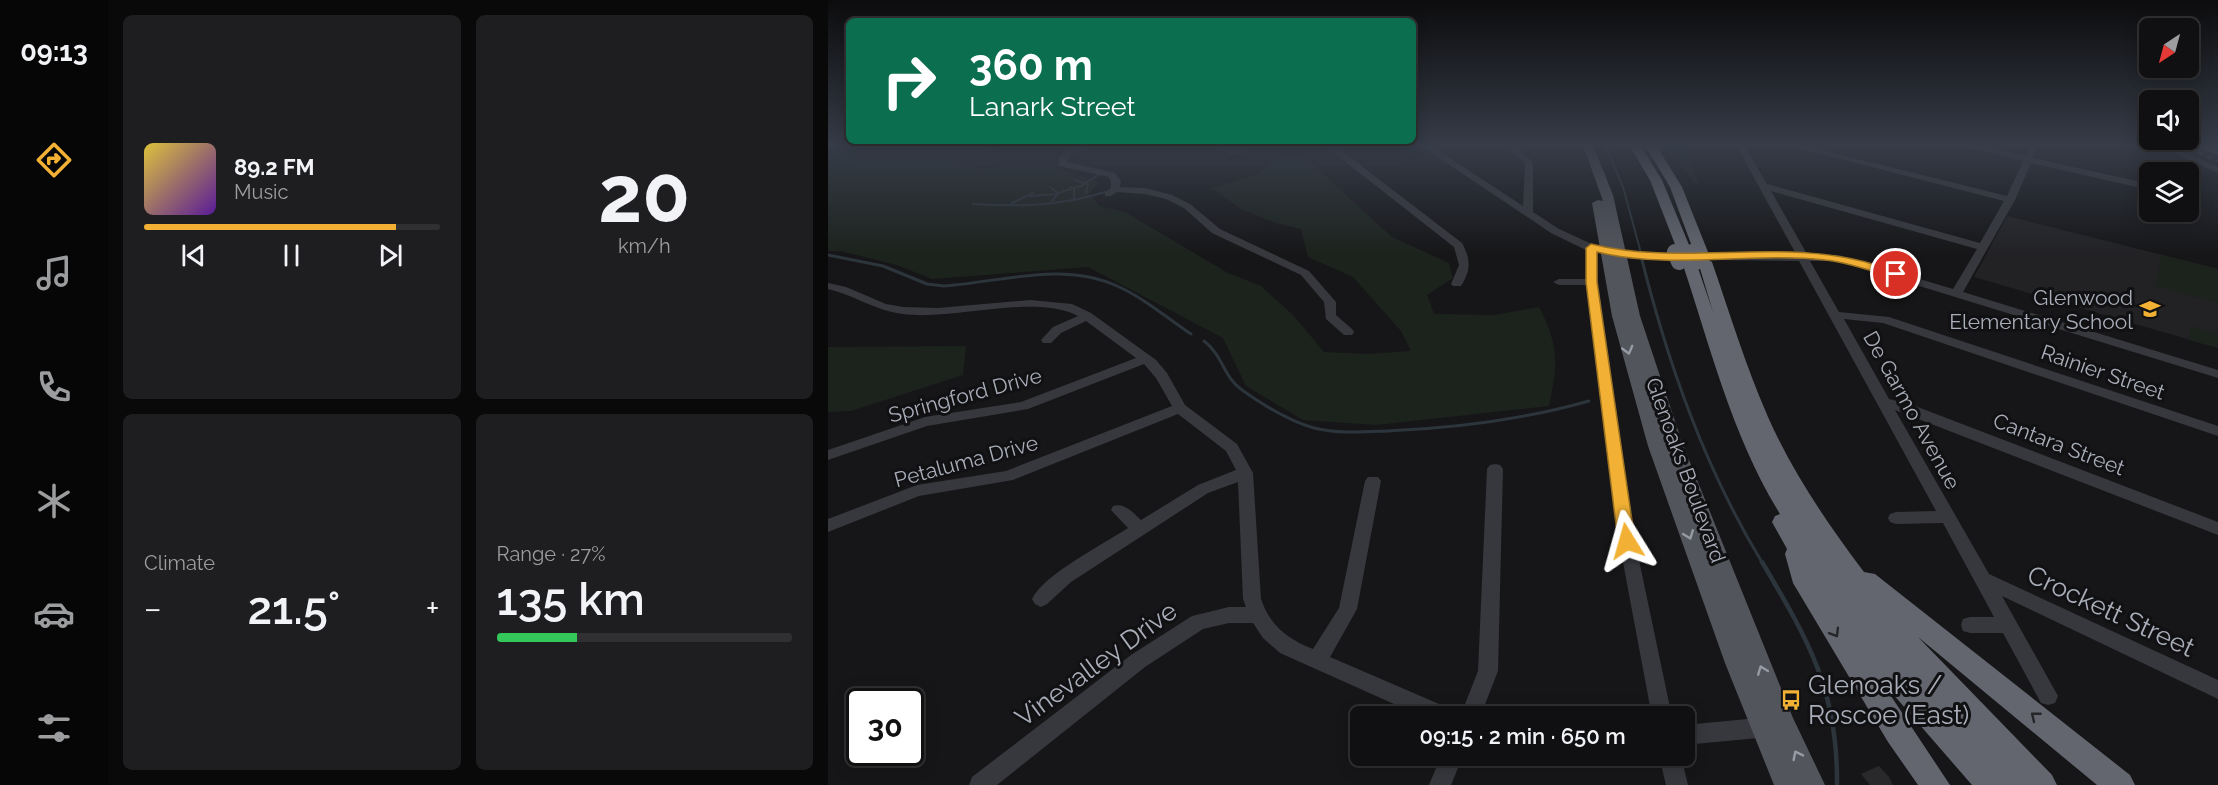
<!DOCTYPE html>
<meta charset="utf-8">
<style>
body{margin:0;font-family:Raleway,sans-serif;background:#1e1e20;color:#f1f3f6;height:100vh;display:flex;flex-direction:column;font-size:22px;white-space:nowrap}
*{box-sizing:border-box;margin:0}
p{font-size:20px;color:#9c9d9f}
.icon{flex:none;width:33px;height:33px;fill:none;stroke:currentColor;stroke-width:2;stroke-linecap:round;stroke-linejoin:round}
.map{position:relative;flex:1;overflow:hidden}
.panel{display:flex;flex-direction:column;gap:15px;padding:15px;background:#09090a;width:720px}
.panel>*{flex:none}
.top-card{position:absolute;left:18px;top:18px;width:570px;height:126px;border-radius:9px;box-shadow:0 3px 15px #0003,0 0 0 2px #303032;background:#0b6e4f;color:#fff;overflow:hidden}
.needle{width:39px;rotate:216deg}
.controls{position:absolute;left:1311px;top:18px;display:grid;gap:12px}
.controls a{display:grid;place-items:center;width:60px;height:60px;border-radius:9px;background:#101012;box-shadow:0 3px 15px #0003,0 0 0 2px #303032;font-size:30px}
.speed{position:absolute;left:18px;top:688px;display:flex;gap:12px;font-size:30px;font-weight:700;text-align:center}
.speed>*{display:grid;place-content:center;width:78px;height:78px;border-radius:50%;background:#101012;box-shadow:0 3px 15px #0003,0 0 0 2px #303032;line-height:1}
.speed .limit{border:3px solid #111;border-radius:9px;background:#fff;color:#111}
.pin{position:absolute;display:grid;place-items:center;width:51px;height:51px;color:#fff;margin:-26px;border:3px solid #fff;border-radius:50%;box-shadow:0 2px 6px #0007}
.me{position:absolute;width:66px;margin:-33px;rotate:352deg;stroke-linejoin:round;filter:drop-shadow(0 0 4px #0008)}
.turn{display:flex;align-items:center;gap:21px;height:126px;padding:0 24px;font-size:27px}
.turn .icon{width:78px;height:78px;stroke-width:2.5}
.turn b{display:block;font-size:42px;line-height:51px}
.big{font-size:45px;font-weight:600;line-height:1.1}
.panel .widget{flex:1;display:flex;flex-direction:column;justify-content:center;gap:9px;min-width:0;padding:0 21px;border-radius:9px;background:#1e1e20}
.panel .dial{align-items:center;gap:0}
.dial b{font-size:78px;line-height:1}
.song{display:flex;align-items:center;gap:18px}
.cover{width:72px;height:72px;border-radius:9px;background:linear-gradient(135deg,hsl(50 70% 55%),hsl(270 70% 35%))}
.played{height:6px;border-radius:3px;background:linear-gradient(90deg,#f2b134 85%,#303032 85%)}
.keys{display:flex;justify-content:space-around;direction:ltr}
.heat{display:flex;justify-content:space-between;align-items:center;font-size:33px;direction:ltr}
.charge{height:9px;border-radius:4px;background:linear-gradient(90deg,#34c759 27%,#303032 0)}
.panel .tiles{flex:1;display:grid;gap:15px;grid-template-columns:repeat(2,1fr)}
.trip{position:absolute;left:522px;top:706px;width:345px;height:60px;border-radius:9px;background:#101012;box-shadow:0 3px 15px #0003,0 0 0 2px #303032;font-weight:600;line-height:60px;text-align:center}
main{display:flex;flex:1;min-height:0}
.tab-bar{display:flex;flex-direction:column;width:108px;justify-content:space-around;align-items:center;background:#060607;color:#9c9d9f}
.tab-bar .icon{width:42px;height:42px}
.tab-bar .selected{color:#f2b134}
.tab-bar b{font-size:27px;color:#f1f3f6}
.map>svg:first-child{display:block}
</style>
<main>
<nav class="tab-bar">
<b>09:13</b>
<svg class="icon selected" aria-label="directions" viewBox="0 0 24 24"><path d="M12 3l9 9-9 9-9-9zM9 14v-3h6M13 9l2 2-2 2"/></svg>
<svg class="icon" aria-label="music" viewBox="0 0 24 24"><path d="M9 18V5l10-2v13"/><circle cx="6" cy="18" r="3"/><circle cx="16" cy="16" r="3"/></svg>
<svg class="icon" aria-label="phone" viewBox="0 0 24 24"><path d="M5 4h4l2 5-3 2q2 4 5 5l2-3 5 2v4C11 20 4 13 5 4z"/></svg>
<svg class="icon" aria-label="climate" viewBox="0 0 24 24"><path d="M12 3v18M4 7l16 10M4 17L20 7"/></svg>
<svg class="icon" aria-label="car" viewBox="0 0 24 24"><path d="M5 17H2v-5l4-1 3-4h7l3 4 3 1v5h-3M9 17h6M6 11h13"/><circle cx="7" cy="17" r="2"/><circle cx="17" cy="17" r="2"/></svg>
<svg class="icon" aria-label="filters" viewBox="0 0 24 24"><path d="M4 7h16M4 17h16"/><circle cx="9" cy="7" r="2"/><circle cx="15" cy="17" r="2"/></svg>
</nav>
<section class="panel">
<div class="tiles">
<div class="widget">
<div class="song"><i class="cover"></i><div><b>89.2 FM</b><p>Music</p></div></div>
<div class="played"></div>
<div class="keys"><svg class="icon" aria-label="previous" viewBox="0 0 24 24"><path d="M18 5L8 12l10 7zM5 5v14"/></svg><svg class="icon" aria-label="pause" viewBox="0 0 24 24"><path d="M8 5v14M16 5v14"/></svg><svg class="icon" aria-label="next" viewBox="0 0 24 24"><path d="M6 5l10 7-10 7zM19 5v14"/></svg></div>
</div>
<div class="widget dial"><b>20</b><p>km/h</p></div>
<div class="widget"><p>Climate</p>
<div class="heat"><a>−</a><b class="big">21.5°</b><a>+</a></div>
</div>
<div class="widget"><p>Range · 27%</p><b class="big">135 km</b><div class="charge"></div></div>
</div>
</section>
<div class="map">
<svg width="1390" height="785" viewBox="0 0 1390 785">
<rect width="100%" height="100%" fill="#161618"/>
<polygon fill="#222225" points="1179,216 1390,269 1390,348 1146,277"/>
<g fill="#1c231d">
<path d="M0,145H183L125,162L153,169L214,164L271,182L261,194L272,206L297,212L400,273L433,286L466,316L496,352L540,354L583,351L573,331L525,277L480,257L473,229L448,223L413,209L384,188L431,174L447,158L470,155L483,163L564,237L621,263L625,278L599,295L606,314L666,315L711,307C731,346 730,363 721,406L548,425L475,420L418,386L395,338L260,267L104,279L69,265L12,251H0Z"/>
<polygon points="837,145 855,145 871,184 868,184"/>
<polygon points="1334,255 1390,269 1390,303 1327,286"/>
<polygon points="1363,326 1390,334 1390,348 1361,340"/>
<polygon points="138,346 135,375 23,411 0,412 0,347"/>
</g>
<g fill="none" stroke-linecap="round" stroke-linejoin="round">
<g stroke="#2c353c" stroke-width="2">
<polyline points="777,145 795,187 813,253"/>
<polyline points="246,180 260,184 258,193"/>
<polyline points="222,187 230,193"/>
<polyline points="242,187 246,189 246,198"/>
<polyline points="230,193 253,186 273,173"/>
<polyline points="202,196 230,194"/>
<polyline points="224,201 230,194"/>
<polyline points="184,203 205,193"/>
<path d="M145,204C190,207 233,206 277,192"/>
</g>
<g stroke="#2c353c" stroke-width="3">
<path d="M812,252C839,361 876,467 935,564"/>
<path d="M0,255L55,266L99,284L116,286C173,282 235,261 289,286C316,298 339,318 363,334"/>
<path d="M376,341C395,355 395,377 414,390C435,405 461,421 486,428C510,434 535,432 559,431C628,428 694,420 761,401"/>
</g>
<path stroke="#2c353c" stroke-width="4.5" d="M934,562C981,641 1010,691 1009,785"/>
</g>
<polygon fill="#29292c" points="1051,766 1061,777 1065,785 1042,785 1033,774"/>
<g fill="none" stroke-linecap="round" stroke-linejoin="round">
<g fill="#37383d" fill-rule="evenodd">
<polygon points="256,145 268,145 243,156 238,162 287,173 293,181 292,187 317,188 344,195 362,204 392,229 481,271 508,302 508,315 524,329 526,332 524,335 516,335 498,319 496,302 473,275 384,233 356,208 338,199 317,194 289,192 283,196 277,196 277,192 283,188 283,181 281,177 231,166 231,157 237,152"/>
<path d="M384,145H396L419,152C408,158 394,152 384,145Z"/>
<path d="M496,145H506L634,243C643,259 643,271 633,286H625L623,284L631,265L626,247Z"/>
<path d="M592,145H602L695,206L697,163L681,149L688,147L705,162V212L731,229L766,245L803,253L968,254L908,145H916L939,184L1152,243L1176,201L958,145H973L1179,196L1195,161L1132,145H1148L1198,156L1203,145H1211L1205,158L1322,184V190L1203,163L1187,200L1135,292L1390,370V378L1010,261H982L1011,312L1061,317L1390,426V436L1055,323L1016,319L1061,399L1087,406L1390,522V535L1067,410L1161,574L1390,680V699L1174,596L1230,696L1227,703L1220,705L1213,703L1175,633H1142L1135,631L1133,625L1135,619L1142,617H1166L1115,523L1068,524L1062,522L1060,518L1062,514L1068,512L1108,511L971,261L803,259L768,252L770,282L807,541L844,717H824L791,541L759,285H731L725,282L731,279H758V250L723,233ZM943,191L1149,249L1125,289L1011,255L979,254Z"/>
<polygon points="1329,145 1340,145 1390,167 1390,173"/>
<path d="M0,283L18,287L58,304L75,307L110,308L202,300L244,304L263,313L328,360L339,373L357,405L409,444L425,473L433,599C442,626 460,639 485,649L511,608L537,481L540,477H550L553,481L529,609L502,657L625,710L628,717H595L452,653L435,638L425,623H401L375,629L317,667L169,785H141L144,777L303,655L364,616L401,607H418L415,599L410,482L380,493L243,582L219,604L213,607L207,604L204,599C216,574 276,544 300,528L283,510L285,506C297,502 305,513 313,520L370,485L408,470L398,451L350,414L185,480L91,496L0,532V519L89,485L178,471L344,406L328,378L316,364L200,409L99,426L0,460V450L97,417L193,402L308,358L258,321L233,333L223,343H215L213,340L225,327L250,316C206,293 125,321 75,314C48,311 26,295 0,289Z"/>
<polygon points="667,464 672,465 675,469 670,671 652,717 632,717 650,671 659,469 662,465"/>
<polygon points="941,717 948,720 951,727 948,734 941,737 856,745 856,725"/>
<polygon points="613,756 635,756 623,785 601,785"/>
<polygon points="831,756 853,756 860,785 838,785"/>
</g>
<g fill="#53555c" fill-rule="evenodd">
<polygon points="755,145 765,145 785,195 812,316 855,445 965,718 997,785 946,785 897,663 820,446 784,316 764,203 770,200 775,201"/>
<polygon points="1368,145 1390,148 1390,155 1369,147"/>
</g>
<g fill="#63666e" fill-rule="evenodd">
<polygon points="801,145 812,145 834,180 864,252 862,255 857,256 850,252 822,180"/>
<polygon points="817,145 828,145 854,187 880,252 878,255 873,256 866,252 842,187"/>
<path d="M861,258L868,262L885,312L870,262L877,258L884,262C902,314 918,367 940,417C965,473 999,523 1036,572L1047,574L1302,775L1307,785H1269L1090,637L1224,775L1229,785H1144L1051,678L1122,785H1090L1060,742L965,583L957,554L959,549L944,522L947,516L952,514C904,436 883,349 854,262Z"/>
</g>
<polyline stroke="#4a4c52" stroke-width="2" stroke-dasharray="5 4.5" stroke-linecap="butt" points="1353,145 1390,161"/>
<g stroke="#63666e" stroke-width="16">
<polyline points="847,252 851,262"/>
<polyline points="864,252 868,262"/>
</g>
</g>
<defs><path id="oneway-chevron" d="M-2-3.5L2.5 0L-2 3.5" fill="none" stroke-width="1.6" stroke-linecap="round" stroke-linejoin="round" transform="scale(1.5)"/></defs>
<g stroke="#979ba6">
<use href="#oneway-chevron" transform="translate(800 350) rotate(75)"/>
<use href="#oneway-chevron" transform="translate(861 535) rotate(69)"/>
<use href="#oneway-chevron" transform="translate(934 670) rotate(-111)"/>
<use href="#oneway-chevron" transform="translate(969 755) rotate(-116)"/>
</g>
<g stroke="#26262a">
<use href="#oneway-chevron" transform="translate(1007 633) rotate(59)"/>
<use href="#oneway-chevron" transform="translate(1207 716) rotate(-141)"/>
</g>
<linearGradient id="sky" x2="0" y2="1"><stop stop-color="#0c0c0d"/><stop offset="0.57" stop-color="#363c48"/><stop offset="1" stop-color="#363c48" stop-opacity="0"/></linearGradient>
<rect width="1390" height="255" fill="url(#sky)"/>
<path fill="#f2b134" stroke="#9d7322" stroke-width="1.5" d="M763,244C856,267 956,236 1048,265C1056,267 1067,269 1073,274L1068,278C1044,272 1022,262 997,260C921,252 843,270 769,252V282L807,541L805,546H793L790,541L758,282V248Z"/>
<defs>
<g id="school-bare" transform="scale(1.62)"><path d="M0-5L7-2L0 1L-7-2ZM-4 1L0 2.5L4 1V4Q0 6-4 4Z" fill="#f2b134" stroke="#111113" stroke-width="2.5" paint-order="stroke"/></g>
<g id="bus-bare" transform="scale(1.62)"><path d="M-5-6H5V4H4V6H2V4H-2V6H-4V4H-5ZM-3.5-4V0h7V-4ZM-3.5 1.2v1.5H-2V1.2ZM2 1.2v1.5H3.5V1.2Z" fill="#f2b134" stroke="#111113" stroke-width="2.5" paint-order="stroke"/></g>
</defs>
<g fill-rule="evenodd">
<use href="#school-bare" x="1322" y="309"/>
<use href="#bus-bare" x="963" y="700"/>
</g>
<g text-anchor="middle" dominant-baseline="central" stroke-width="6" stroke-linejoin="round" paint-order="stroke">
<g font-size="21" fill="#a8adb8" stroke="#111113" text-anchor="end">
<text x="1305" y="297">Glenwood<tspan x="1305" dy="24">Elementary School</tspan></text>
</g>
<g font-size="21" fill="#a8adb8" stroke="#111113">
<text transform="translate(1275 372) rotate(19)">Rainier Street</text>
<text transform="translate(137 395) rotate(-15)">Springford Drive</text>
<text transform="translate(1084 410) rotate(61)">De Garmo Avenue</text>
<text transform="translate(1231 444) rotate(21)">Cantara Street</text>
<text transform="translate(138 461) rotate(-15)">Petaluma Drive</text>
<text transform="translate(858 470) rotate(70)">Glenoaks Boulevard</text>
</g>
<g font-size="26" fill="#a8adb8" stroke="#111113">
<text transform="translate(1283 611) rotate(25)">Crockett Street</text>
<text transform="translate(268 664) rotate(-36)">Vinevalley Drive</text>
</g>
<g font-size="26" fill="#a8adb8" stroke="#111113" text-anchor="start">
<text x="980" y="685">Glenoaks /<tspan x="980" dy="30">Roscoe (East)</tspan></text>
</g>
</g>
</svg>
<div class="controls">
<a><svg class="needle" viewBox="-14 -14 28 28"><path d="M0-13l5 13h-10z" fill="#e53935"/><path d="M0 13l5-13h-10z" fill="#9c9d9f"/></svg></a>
<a><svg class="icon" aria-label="sound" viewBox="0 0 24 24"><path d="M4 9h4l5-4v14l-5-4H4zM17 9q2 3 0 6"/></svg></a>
<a><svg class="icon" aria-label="layers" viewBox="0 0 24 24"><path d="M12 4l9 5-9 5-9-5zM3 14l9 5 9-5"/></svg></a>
</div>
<div class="speed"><div class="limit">30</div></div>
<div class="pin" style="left:1068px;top:274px;background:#d93025"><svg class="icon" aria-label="arrive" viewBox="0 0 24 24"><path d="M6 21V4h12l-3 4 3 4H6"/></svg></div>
<svg class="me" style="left:799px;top:541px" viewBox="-20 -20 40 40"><path d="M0-17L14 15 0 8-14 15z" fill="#f2b134" stroke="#fff" stroke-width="4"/></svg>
<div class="trip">09:15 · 2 min · 650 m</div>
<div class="top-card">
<div class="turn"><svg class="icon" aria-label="right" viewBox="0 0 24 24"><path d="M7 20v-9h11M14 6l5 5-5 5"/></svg><div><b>360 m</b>Lanark Street</div></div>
</div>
</div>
</main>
